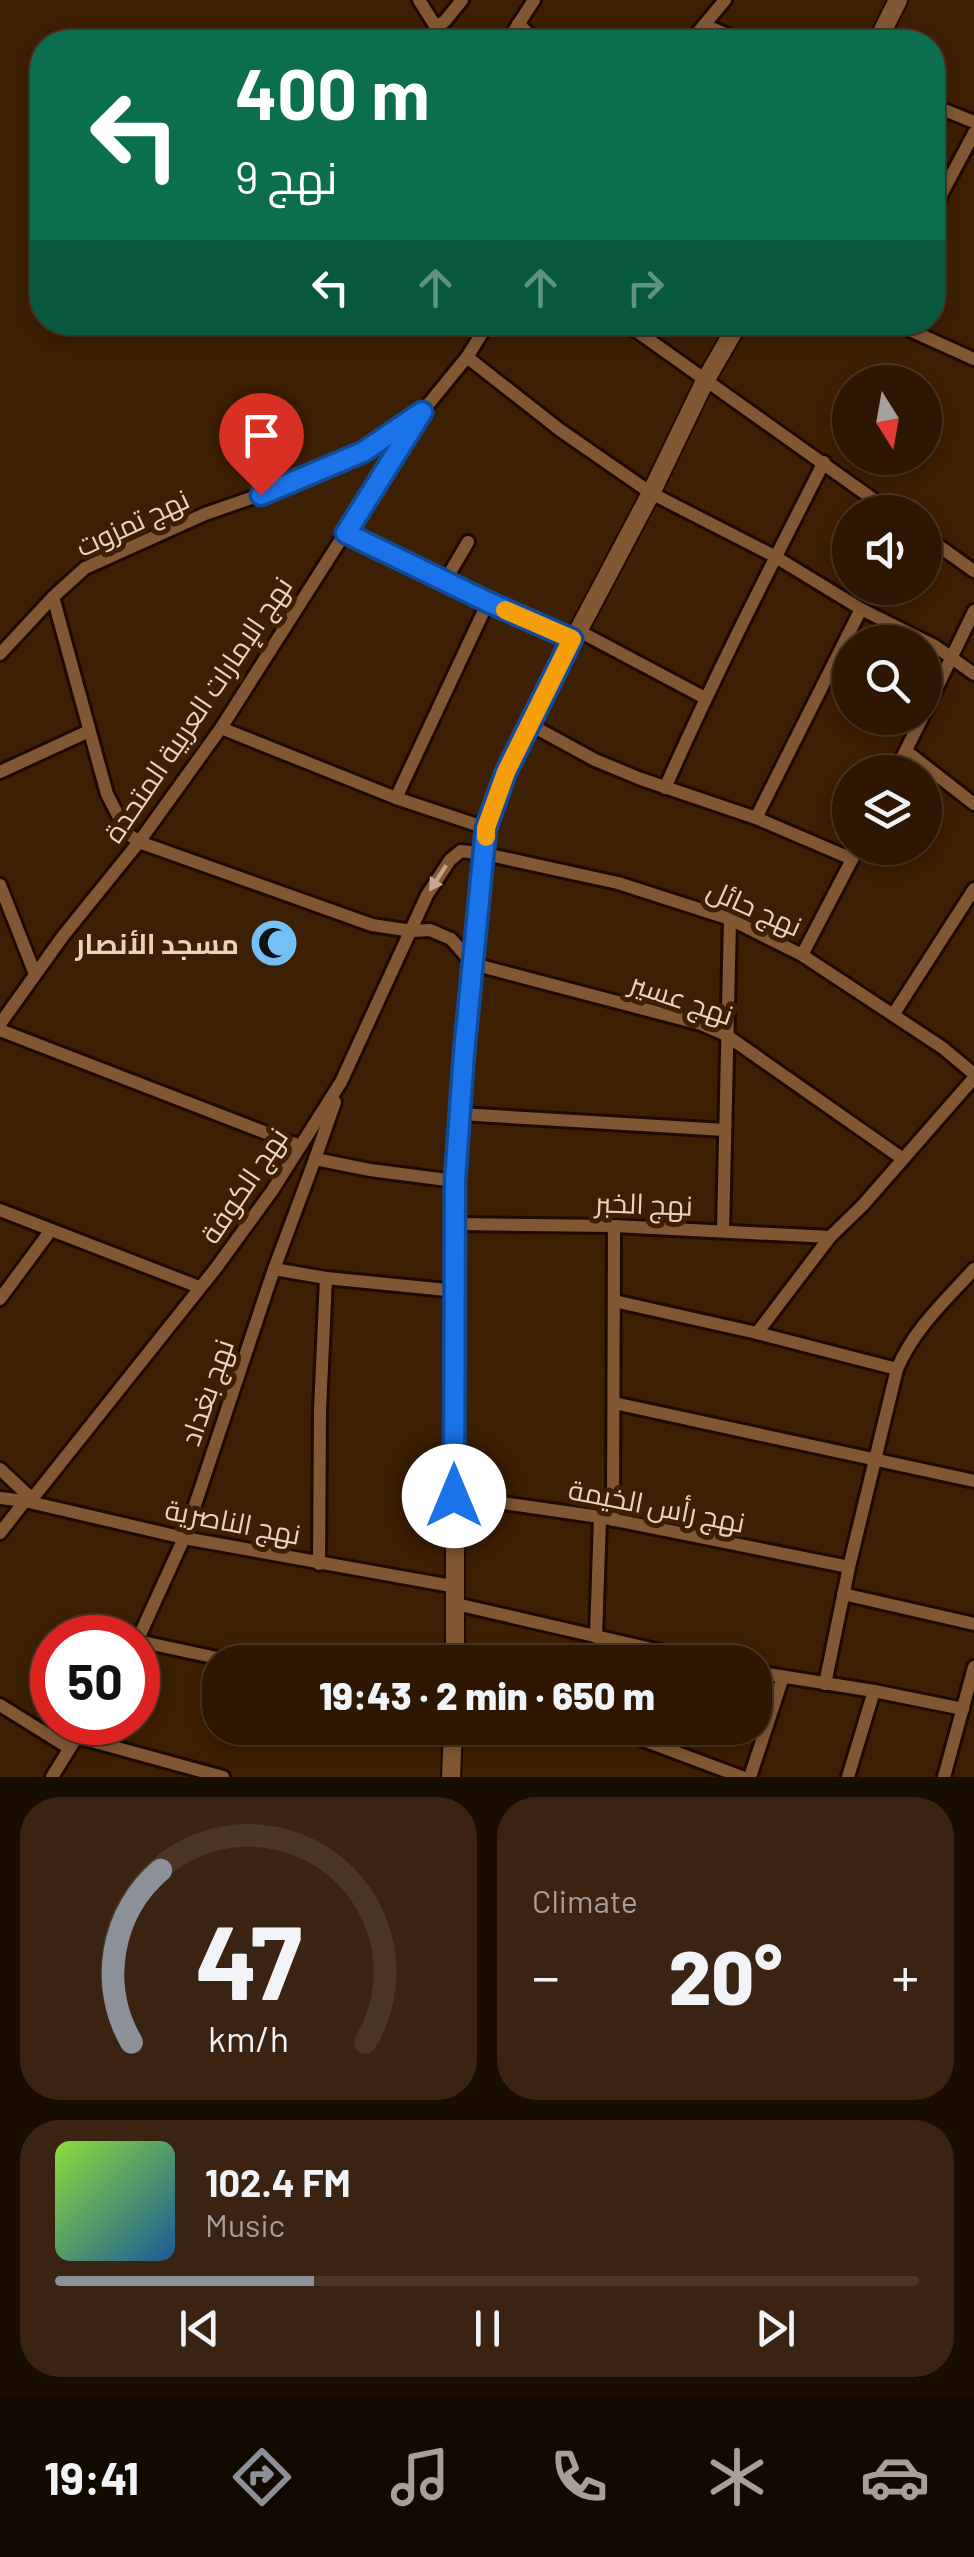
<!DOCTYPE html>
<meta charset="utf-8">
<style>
body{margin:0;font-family:Barlow,Cairo,sans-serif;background:#3a2411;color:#f1f3f6;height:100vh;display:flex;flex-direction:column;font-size:38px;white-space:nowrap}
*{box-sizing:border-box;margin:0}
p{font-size:32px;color:#a79f99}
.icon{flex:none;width:55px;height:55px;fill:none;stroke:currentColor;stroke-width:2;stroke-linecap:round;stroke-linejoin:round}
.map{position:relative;height:1777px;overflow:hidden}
.sheet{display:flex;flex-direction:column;gap:20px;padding:20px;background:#190d01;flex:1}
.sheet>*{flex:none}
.hud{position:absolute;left:30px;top:30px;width:915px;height:305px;border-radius:40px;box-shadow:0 5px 15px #0003,0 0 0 2px #493624;background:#0b6e4f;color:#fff;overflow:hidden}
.needle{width:65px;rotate:169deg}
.fabs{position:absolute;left:832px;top:365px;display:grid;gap:20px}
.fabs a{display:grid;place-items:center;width:110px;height:110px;border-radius:50%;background:#2e1702;box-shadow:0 5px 15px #0003,0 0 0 2px #493624;font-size:50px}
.speed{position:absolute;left:30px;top:1615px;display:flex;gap:20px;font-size:50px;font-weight:700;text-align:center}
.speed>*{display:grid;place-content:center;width:130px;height:130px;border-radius:50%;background:#2e1702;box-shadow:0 5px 15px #0003,0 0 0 2px #493624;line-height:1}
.speed .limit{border:15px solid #d22;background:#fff;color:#111}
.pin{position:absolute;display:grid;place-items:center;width:85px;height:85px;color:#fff;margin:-102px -42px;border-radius:50% 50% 50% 0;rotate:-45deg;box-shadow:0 0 10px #0007}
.pin .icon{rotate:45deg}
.me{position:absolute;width:110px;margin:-55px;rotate:0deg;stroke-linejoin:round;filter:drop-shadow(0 0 8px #0008)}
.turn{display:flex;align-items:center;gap:35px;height:210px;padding:0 40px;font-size:45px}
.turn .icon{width:130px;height:130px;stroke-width:2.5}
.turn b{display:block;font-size:70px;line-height:85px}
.lanes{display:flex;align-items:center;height:95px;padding:0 40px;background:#0003;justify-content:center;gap:50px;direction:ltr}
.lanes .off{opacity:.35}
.big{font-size:75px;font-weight:800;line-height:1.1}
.sheet .widget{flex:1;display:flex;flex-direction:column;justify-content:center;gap:15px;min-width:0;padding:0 35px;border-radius:40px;background:#3a2411}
.sheet .dial{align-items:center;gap:0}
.dial svg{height:260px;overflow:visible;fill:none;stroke:#493624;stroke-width:7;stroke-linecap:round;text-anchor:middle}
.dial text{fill:#f1f3f6;stroke:none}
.song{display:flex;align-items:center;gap:30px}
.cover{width:120px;height:120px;border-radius:15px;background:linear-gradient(135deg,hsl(90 70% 55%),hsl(210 70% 35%))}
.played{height:10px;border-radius:5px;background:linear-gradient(90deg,#8c9099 30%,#493624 30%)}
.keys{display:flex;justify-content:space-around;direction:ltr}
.heat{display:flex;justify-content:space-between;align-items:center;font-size:55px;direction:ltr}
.sheet .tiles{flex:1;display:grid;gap:20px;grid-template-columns:1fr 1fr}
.widget:last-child{grid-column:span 2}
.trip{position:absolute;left:202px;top:1645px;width:570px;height:100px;border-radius:40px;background:#2e1702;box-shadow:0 5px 15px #0003,0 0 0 2px #493624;font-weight:800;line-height:100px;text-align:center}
.tabs{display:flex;height:160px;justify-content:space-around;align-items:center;background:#120901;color:#a79f99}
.tabs .icon{width:70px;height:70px}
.tabs .on{color:#8c9099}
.tabs b{font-size:45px;color:#f1f3f6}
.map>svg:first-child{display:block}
</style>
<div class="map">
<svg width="974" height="1777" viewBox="0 0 974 1777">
<rect width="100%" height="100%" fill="#3d1f03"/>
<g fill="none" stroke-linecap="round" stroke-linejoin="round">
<g stroke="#1e0a00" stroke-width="18">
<g id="minor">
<polyline points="419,0 436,27 441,42"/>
<polyline points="518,24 538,42"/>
<polyline points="704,25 745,42"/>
<polyline points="436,27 445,21 462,0"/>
<polyline points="507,42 534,0"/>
<polyline points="690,42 725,0"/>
<polyline points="932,105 974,122"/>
<polyline points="932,212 974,133"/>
<polyline points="624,322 891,512"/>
<polyline points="892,322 974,359"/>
<polyline points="467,357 560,430 651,493 774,556 861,609 935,646 974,674"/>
<polyline points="346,533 488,602 572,639"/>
<polyline points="925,536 974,571"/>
<polyline points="445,581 468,542"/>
<polyline points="53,597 107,794 127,833 139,842 372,925 412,931 430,930 451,939 473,964 701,1024 726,1035 903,1159"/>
<polyline points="577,630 705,698"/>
<polyline points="0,654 53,597 85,568 205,514 289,485 363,452 422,412 467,357 489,322"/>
<polyline points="925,712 974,611"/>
<polyline points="529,724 595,760 641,779 756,818 852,859"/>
<polyline points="221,728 396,798 486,828"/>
<polyline points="906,751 974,804"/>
<polyline points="0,772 89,731"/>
<polyline points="895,772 922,718"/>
<path d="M665,788C714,677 769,570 824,462"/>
<polyline points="396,798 488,602"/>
<polyline points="756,818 861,609"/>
<polyline points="0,885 35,974"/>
<polyline points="802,955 858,848"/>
<polyline points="893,1015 974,889"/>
<polyline points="0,1024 63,936 139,842 221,728 422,412"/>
<polyline points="0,1030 300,1146"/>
<polyline points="335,1102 315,1159 370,1170 455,1181"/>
<polyline points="460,1114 725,1130"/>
<polyline points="0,1210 199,1287"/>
<polyline points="456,1224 614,1226 830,1237"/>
<polyline points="723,1231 730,919"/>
<polyline points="274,1269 326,1278 457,1291"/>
<polyline points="0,1299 51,1230"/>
<polyline points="614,1301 757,1333 897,1369"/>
<polyline points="757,1333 830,1237 863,1205 974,1078"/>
<polyline points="614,1403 974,1481"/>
<polyline points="0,1469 32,1499"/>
<polyline points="454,1496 600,1517 849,1567"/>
<polyline points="0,1498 25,1501 184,1538 457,1587"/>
<polyline points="613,1520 614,1226"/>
<polyline points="0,1533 25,1501 32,1499 216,1268 272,1191 341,1082 427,895 450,860 461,851 485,854 618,883 730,919 802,955 943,1048 974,1074"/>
<polyline points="319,1564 320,1410 326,1278"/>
<polyline points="843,1594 974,1624"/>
<polyline points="456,1604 708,1662"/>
<polyline points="596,1637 600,1517"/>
<polyline points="138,1639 184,1538 274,1269 315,1159"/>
<polyline points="138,1641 236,1662"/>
<polyline points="755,1672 874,1691 963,1709"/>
<path d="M825,1684L849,1567L897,1369C914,1329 945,1301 974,1269"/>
<polyline points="0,1705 69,1748"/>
<polyline points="611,1728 742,1777"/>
<polyline points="77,1737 223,1777"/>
<polyline points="52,1777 86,1722"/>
<polyline points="750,1777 783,1677"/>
<polyline points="848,1777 874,1691"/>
<polyline points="944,1777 974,1667"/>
</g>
</g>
<g stroke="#1e0a00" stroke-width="22">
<g id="secondary">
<polyline points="877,42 898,0"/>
<polyline points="455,1662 455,1181 465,1053 486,828 507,772 529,724 651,493 705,381 739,322"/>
<polyline points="451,1777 453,1728"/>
</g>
</g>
<use href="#minor" stroke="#825834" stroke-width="12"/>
<use href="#secondary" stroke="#825834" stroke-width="18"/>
</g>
<defs><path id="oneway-solid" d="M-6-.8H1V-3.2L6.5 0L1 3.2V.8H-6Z" transform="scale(2.5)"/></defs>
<use fill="#c6a78e" href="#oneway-solid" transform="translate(438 878) rotate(123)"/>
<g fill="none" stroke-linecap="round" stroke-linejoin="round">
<g stroke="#114b97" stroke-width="25">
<polyline id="route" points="261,495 363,452 422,412 346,533 488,602 572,639 506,772 486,828 464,1053 455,1181 454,1496"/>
</g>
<use href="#route" stroke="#1a73e8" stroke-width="18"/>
<polyline stroke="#f59e0b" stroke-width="18" points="486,837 486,828 506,772 572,639 505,610"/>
</g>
<defs>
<g id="mosque-disc" transform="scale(2.5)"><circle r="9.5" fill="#73c0f6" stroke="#3d1f03"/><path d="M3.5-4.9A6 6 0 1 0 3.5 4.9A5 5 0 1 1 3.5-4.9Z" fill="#111"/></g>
</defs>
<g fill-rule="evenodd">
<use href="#mosque-disc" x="274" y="943"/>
</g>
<g text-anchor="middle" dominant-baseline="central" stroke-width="10" stroke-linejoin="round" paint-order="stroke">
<g font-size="28" fill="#ebd2bf" stroke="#3d1f03">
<text transform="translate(132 522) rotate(-25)">نهج تمزوت</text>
<text transform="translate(197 709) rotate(-56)">نهج الإمارات العربية المتحدة</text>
<text transform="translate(755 907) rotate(24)">نهج حائل</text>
<text transform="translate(682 998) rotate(19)">نهج عسير</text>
<text transform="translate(243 1185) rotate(-56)">نهج الكوفة</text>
<text transform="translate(644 1203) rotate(2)">نهج الخبر</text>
<text transform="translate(206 1392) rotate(-71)">نهج بغداد</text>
<text transform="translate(657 1505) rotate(11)">نهج رأس الخيمة</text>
<text transform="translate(233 1521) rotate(11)">نهج الناصرية</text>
</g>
<g font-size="28" font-weight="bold" fill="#ebd2bf" stroke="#3d1f03" text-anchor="end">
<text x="239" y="943">مسجد الأنصار</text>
</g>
</g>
</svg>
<div class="fabs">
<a><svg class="needle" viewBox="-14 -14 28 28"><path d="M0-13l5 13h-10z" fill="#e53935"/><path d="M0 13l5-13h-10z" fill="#a79f99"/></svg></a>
<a><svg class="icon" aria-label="sound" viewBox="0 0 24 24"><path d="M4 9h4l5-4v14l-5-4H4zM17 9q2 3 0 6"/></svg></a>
<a><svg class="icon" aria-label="search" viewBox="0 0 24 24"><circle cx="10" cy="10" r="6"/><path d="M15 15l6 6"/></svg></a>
<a><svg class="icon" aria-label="layers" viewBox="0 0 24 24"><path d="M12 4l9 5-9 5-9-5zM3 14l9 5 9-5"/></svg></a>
</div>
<div class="speed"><div class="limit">50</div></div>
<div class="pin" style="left:261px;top:495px;background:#d93025"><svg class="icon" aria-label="arrive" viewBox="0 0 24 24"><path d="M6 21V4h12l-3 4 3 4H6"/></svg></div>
<svg class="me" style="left:454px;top:1496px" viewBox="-20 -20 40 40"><circle r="19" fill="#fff"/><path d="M0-13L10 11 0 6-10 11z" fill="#1a73e8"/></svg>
<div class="trip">19:43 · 2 min · 650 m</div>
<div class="hud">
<div class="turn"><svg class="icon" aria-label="left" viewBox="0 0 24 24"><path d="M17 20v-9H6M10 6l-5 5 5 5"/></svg><div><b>400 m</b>نهج 9</div></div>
<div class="lanes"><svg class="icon" aria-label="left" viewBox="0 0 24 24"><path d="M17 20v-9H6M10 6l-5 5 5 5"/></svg><svg class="icon off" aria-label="ahead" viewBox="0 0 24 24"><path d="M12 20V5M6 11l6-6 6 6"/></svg><svg class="icon off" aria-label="ahead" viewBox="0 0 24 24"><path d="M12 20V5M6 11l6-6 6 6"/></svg><svg class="icon off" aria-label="right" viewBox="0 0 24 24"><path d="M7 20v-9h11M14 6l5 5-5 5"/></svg></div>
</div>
</div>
<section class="sheet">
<div class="tiles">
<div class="widget dial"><svg viewBox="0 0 100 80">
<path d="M14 69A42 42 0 1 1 86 69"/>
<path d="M14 69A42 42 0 0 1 23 16" stroke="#8c9099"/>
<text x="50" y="56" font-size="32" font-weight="700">47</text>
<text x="50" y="72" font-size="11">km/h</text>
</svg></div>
<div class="widget"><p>Climate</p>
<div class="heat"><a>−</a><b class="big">20°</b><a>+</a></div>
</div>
<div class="widget">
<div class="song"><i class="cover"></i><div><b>102.4 FM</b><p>Music</p></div></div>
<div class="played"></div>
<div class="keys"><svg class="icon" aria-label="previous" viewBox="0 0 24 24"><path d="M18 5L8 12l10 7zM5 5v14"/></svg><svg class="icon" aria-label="pause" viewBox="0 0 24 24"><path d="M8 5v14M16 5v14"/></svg><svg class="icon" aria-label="next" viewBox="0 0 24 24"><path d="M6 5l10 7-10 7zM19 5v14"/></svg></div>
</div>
</div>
</section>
<nav class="tabs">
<b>19:41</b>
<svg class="icon on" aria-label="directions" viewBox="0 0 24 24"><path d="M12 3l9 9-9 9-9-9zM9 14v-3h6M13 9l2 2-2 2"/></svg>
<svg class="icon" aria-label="music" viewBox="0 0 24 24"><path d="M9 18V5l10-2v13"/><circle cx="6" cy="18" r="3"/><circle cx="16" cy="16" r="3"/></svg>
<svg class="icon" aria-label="phone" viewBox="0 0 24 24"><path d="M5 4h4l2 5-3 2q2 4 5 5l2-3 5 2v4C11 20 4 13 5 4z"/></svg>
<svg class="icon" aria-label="climate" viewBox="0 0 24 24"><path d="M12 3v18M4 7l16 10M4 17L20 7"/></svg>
<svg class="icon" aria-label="car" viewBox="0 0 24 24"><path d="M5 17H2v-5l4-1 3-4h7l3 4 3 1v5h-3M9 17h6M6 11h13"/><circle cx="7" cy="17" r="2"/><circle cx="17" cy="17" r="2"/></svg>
</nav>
